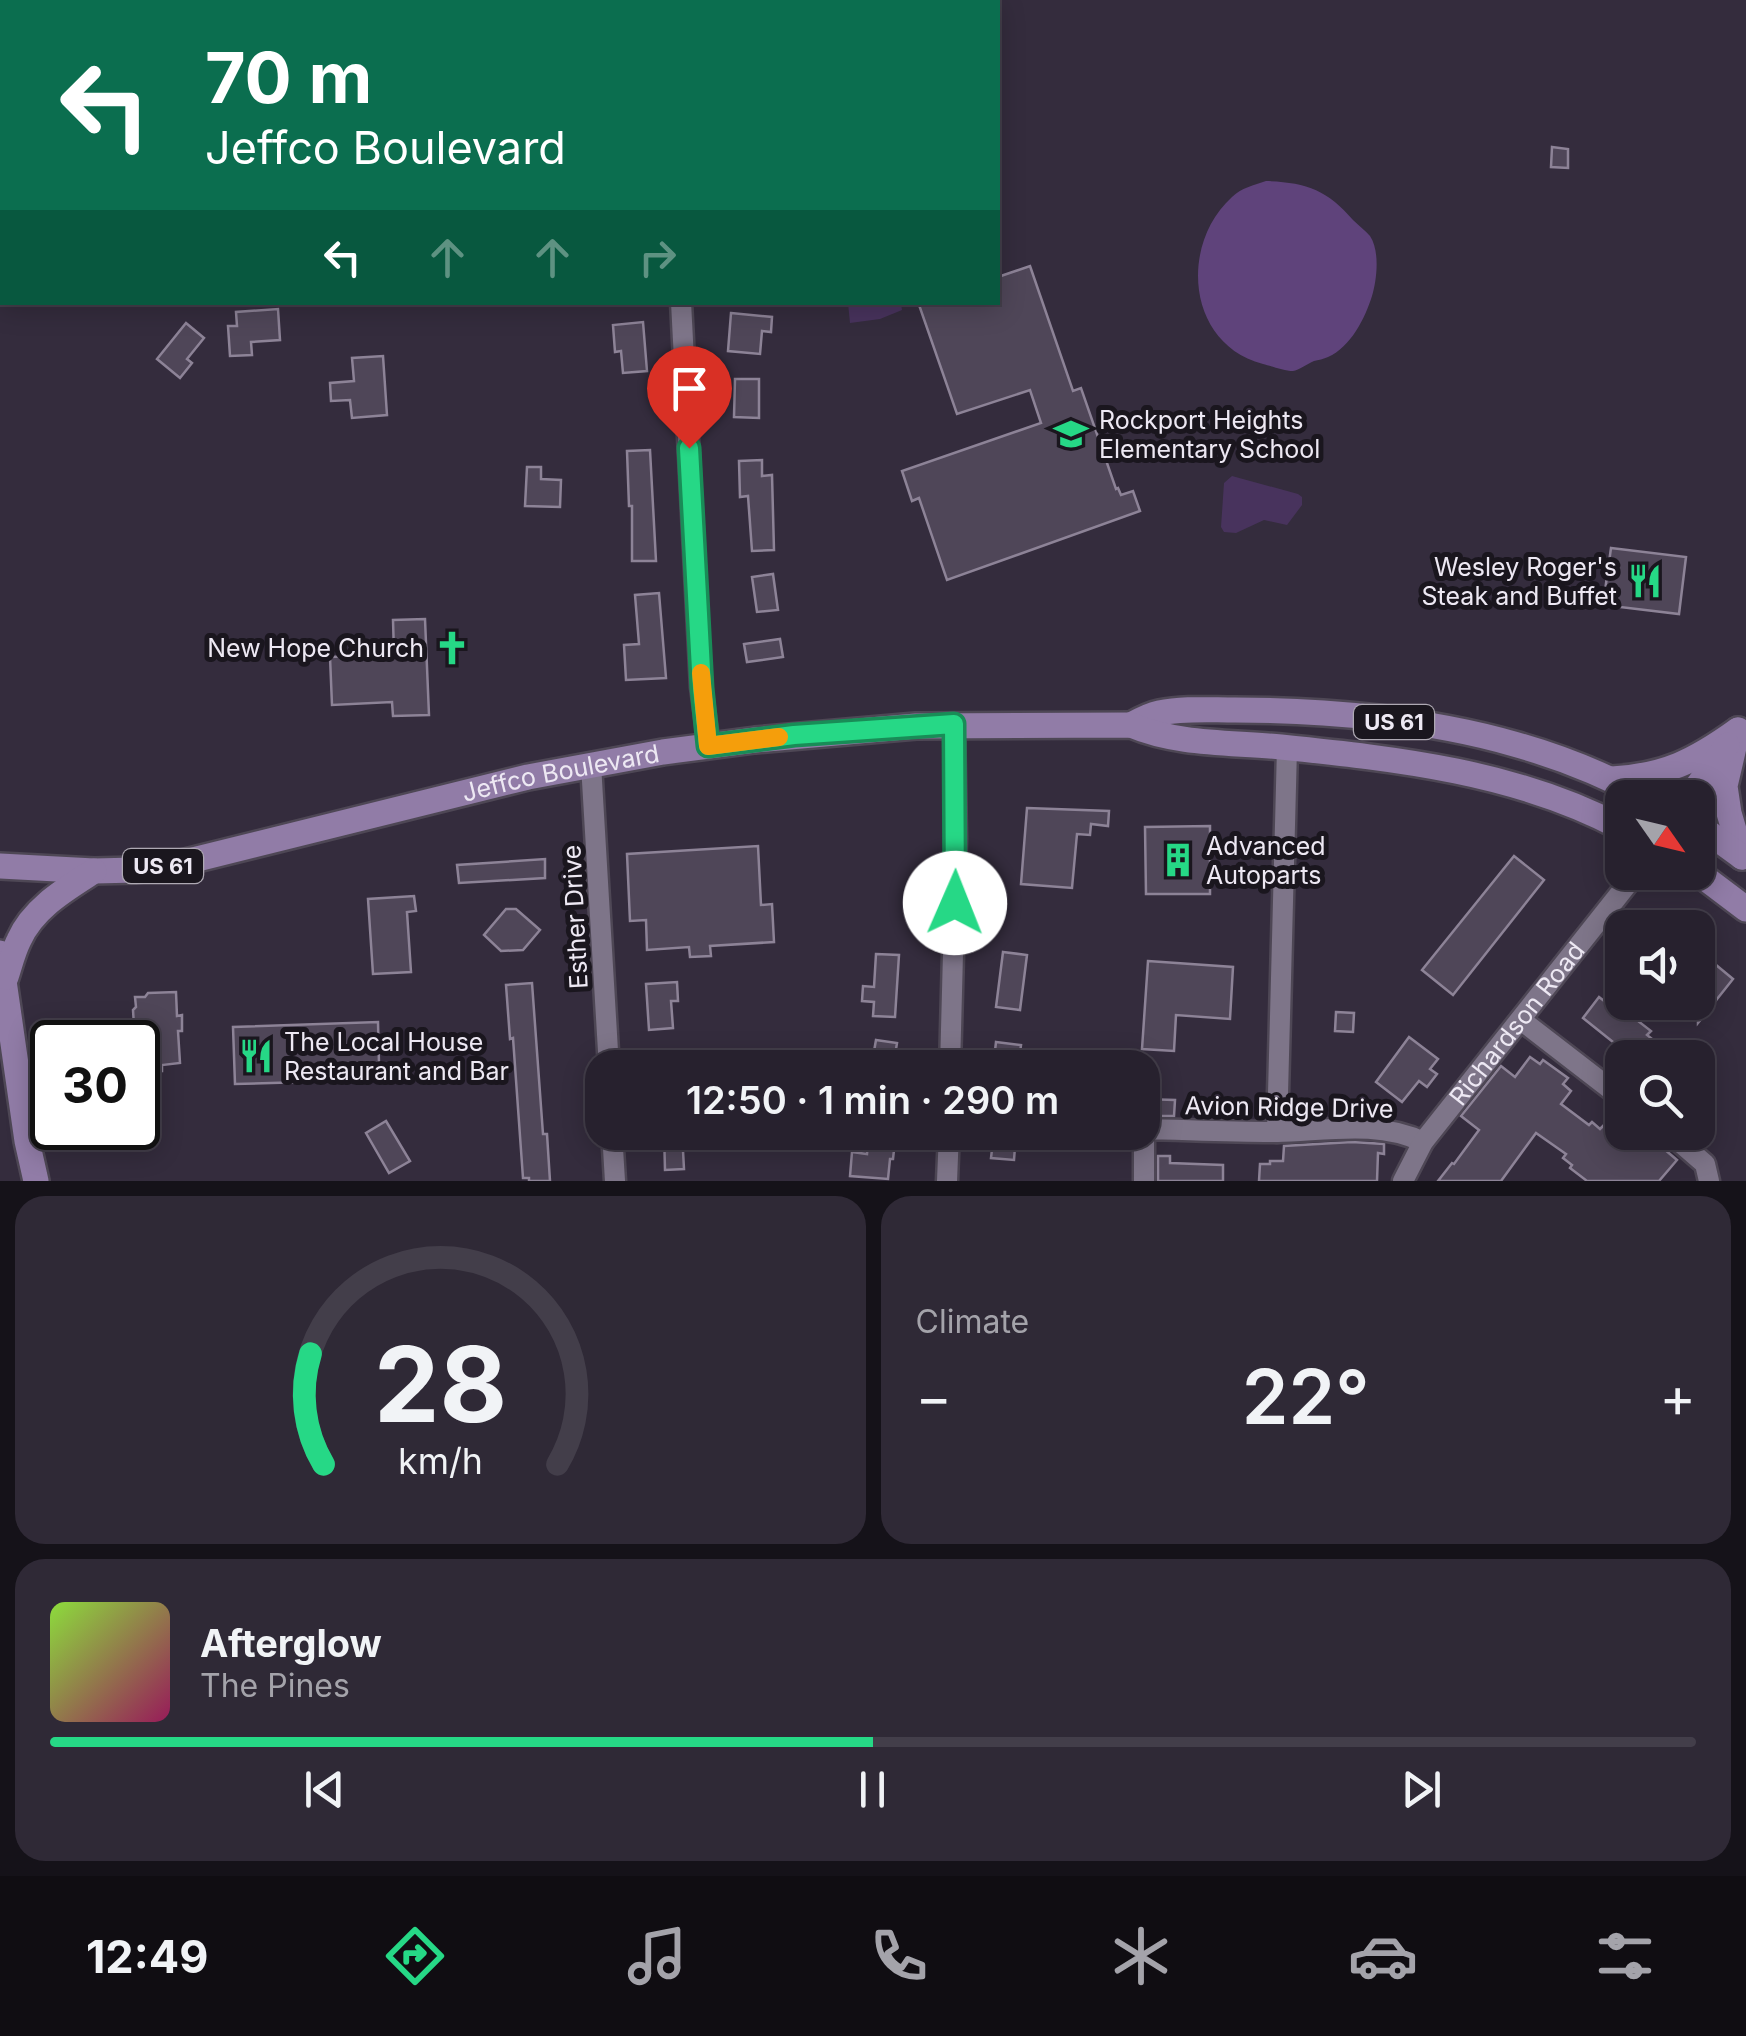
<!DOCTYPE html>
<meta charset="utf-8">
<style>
body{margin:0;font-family:Inter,sans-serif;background:#2f2936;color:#f1f3f6;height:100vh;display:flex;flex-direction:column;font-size:38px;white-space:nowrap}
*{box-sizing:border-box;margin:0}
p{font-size:32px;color:#a4a3aa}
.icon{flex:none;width:55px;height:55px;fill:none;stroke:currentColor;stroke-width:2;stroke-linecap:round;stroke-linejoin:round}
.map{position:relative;height:1181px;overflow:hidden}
.side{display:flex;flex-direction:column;gap:15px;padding:15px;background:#151219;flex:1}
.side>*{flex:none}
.guide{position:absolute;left:0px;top:0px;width:1000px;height:305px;box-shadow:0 5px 25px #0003,0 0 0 2px #433e4a;background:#0b6e4f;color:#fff;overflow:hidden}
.needle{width:65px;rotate:124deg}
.tools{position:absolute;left:1605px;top:780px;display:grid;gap:20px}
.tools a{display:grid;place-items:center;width:110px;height:110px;border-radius:20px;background:#27212e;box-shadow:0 5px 25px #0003,0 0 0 2px #433e4a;font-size:50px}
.speed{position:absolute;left:30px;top:1020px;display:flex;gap:20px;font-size:50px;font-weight:700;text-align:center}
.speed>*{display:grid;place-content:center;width:130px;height:130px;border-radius:50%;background:#27212e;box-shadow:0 5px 25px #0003,0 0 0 2px #433e4a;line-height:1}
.speed .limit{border:5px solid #111;border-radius:15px;background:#fff;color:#111}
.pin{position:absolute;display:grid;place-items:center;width:85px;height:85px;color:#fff;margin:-102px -42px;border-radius:50% 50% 50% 0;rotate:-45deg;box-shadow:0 0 10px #0007}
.pin .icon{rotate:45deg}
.me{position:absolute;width:110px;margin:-55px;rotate:1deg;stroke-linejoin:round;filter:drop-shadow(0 0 8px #0008)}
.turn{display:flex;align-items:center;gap:35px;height:210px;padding:0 40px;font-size:45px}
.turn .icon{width:130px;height:130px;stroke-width:2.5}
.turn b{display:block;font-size:70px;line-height:85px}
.lanes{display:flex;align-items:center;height:95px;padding:0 40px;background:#0003;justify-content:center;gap:50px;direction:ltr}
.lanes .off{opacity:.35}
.big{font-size:75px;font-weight:600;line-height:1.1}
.side .card{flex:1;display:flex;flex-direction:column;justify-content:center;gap:15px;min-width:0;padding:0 35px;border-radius:30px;background:#2f2936}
.side .dial{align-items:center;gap:0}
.dial svg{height:260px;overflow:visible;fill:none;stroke:#433e4a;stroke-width:7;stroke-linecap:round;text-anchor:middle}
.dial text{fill:#f1f3f6;stroke:none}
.song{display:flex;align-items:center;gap:30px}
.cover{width:120px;height:120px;border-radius:15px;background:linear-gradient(135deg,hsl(90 70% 55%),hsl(330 70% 35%))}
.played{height:10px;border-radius:5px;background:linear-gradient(90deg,#26d886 50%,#433e4a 50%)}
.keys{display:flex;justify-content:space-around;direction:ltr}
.heat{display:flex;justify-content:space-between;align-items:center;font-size:55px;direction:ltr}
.side .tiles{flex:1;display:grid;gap:15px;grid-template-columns:1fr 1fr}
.card:last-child{grid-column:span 2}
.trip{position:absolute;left:585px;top:1050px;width:575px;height:100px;border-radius:30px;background:#27212e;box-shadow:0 5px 25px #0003,0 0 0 2px #433e4a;font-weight:600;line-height:100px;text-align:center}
.tabs{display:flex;height:160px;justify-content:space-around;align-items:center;background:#100d12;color:#a4a3aa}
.tabs .icon{width:70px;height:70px}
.tabs .current{color:#26d886}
.tabs b{font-size:45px;color:#f1f3f6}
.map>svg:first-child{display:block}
</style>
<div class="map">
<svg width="1746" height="1181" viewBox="0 0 1746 1181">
<rect width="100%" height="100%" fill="#342c3d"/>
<g fill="#48335d">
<polygon points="848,303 901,303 902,310 880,319 850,323"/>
<polygon points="1232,476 1298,494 1302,497 1302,505 1287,525 1264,520 1236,533 1224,532 1221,527 1224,483"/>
</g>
<path fill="#5f437b" d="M1266,181C1305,182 1328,190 1353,220C1358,225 1365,230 1370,236C1380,251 1377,279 1372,296C1365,318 1351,347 1328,357C1324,359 1318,360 1314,361C1307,364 1299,370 1293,371C1284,371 1271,366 1263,364C1187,344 1179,245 1232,197C1241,188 1254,185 1266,181Z"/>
<g fill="#4f4658" stroke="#8d8397" stroke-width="2.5">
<polygon points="1552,147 1568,149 1568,168 1551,167"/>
<polygon points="1030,266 1073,391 1081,388 1116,489 1118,488 1121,495 1133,491 1140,511 947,580 919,498 912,501 902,471 1041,423 1030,390 957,414 918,302 998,302 998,277"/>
<polygon points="278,309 280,340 251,342 252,355 230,356 228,326 237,326 236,312"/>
<polygon points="731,313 772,317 771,332 762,331 760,354 728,351"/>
<polygon points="643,322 647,371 623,373 621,351 615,352 613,325"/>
<polygon points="186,323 204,338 187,359 192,363 180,378 157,359"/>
<polygon points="383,356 387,415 352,418 350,400 331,401 330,383 354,381 352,358"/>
<polygon points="735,379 759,379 759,418 734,417"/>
<polygon points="650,450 656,561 632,561 632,506 629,506 627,451"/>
<polygon points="762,460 762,476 772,475 774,550 752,551 748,496 740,497 739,461"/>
<polygon points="527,467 541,467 541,479 561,480 560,507 525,506"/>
<polygon points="1611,548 1686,557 1679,614 1603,605"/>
<polygon points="773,574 778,610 757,612 752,577"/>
<polygon points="659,593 666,678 626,680 624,645 639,644 635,595"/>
<polygon points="425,619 429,715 393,716 392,702 332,705 330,657 394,654 393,620"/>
<polygon points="780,639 783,657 747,662 744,644"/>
<polygon points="1027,808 1109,811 1108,826 1091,824 1090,835 1077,834 1072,888 1021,884"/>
<polygon points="1210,826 1210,894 1146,894 1145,827"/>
<polygon points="758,846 761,905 772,904 774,942 710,946 711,956 690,957 689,947 647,950 646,920 630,921 627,854"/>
<polygon points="1514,856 1544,880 1453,995 1422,970"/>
<polygon points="545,859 545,878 459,883 457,865"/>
<polygon points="414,896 416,911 407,912 411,972 373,974 368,899"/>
<polygon points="506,909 516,909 540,930 523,950 501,951 484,935"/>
<polygon points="1698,950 1733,979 1698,1023"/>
<polygon points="1003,952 1027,955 1020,1010 996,1007"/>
<polygon points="876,954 899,955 895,1017 873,1016 874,1002 862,1001 863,986 874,987"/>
<polygon points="1148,961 1233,967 1230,1019 1176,1015 1174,1051 1142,1049"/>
<polygon points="677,982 678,1001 671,1001 673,1028 649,1030 646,984"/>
<polygon points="532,983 543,1134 547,1134 550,1181 529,1181 529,1178 523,1178 513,1038 510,1039 506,985"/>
<polygon points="176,992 177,1016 182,1015 182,1031 178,1031 180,1063 162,1065 162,1071 143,1072 143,1065 138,1066 138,1042 135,1042 133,1010 136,1007 135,997 145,997 148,993"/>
<polygon points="1599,997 1617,1011 1620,1007 1651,1031 1647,1035 1676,1058 1633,1058 1583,1018"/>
<polygon points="1336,1012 1354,1013 1353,1032 1335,1031"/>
<polygon points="378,1022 379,1064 305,1067 305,1082 235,1084 233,1027"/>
<polygon points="1409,1037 1438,1059 1430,1069 1437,1074 1427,1087 1419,1081 1402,1102 1376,1082"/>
<polygon points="876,1040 897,1043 893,1068 871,1068"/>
<polygon points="996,1042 1021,1045 1018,1068 993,1068"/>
<polygon points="1530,1057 1540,1064 1543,1060 1568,1078 1563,1084 1571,1091 1561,1104 1589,1125 1592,1122 1600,1129 1603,1126 1616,1136 1619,1132 1644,1132 1677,1160 1659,1181 1587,1181 1570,1168 1572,1165 1563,1158 1566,1154 1536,1133 1501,1181 1438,1181 1452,1163 1454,1164 1479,1130 1461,1116 1501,1066 1515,1077"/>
<polygon points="1142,1099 1175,1100 1174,1116 1142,1116"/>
<polygon points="386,1121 410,1161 389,1173 366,1133"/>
<polygon points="664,1132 682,1132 684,1169 665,1170"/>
<polygon points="869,1132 896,1132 893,1159 890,1159 888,1179 850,1176 852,1152 867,1154"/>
<polygon points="994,1132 1023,1132 1022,1148 1015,1147 1014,1160 991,1158"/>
<polygon points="1352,1142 1384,1144 1384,1154 1378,1153 1377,1181 1259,1181 1260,1164 1270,1164 1270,1161 1283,1161 1284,1146"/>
<polygon points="1158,1156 1170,1156 1170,1163 1223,1165 1223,1181 1158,1181"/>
</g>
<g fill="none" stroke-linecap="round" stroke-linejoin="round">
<g stroke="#4e4755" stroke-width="25">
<g id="minor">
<polyline points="681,302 701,687 709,746"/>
<polyline points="591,764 609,1068"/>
<polyline points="1521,1020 1622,1098"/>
<polyline points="950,1068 956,839 954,724"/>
<polyline points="612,1132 615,1181"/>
<polyline points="1277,1132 1287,748"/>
<polyline points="1668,1132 1705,1164 1709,1181"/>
<polyline points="947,1181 949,1132"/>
<path d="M1144,1181V1129C1189,1130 1233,1132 1277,1132C1325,1131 1379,1120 1423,1142"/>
<path id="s1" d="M1403,1181L1423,1142L1637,872"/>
</g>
</g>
<g stroke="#4e4755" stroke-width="30">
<g id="major">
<path d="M1131,725C1140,720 1149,715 1159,713C1184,708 1209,710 1235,710C1324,710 1428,719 1514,744C1561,757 1605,775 1648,798"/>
<polyline points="1738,730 1725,786 1729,813 1742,857"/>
<path d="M1612,779C1665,776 1695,761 1738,730"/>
<polyline points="1689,798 1727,745"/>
<polyline points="1698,825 1742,857"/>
<path id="s2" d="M0,866L94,871L136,870L173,865L528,777L663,752L755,740L916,726L1131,725C1178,745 1231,742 1281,747C1398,759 1517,772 1622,828"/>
<polyline points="1697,872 1746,909"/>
<polyline points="0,953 27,1141 36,1181"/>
<path d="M6,977C10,965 13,952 19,940C33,908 66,889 94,871"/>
</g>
</g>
<use href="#minor" stroke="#7e7589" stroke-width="20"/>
<use href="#major" stroke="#917ca7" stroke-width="25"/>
</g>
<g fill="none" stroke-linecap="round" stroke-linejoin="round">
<g stroke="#198c57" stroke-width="25">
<polyline id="route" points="689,448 702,688 708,746 794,735 954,724 955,903"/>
</g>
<use href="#route" stroke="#26d886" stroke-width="18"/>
<polyline stroke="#f59e0b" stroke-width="18" points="701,673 708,746 779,737"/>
</g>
<defs>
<g id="school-bare" transform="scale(2.7)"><path d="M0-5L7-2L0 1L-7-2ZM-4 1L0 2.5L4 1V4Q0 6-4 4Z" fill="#26d886" stroke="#1a161e" stroke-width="2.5" paint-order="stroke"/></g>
<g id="restaurant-bare" transform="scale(2.7)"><path d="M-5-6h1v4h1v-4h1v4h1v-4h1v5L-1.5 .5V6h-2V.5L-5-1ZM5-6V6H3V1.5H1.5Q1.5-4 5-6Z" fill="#26d886" stroke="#1a161e" stroke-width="2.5" paint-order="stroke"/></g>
<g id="church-bare" transform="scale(2.7)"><path d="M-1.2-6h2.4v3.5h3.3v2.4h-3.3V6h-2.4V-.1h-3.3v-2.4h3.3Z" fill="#26d886" stroke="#1a161e" stroke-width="2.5" paint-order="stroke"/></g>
<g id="building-bare" transform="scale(2.7)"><path d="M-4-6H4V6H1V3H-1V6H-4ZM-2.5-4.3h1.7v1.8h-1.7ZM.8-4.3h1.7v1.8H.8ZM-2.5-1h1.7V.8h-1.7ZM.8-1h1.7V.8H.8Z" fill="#26d886" stroke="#1a161e" stroke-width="2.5" paint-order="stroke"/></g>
</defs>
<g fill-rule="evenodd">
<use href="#school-bare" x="1071" y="434"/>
<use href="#restaurant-bare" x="1645" y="581"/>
<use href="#church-bare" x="452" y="648"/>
<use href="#building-bare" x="1178" y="860"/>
<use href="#restaurant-bare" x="256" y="1056"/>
</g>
<g text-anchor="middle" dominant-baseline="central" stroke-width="10" stroke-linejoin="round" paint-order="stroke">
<g fill="#1a161e" stroke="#aea9b3" stroke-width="2.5">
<rect x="1354" y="705" width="80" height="34" rx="8"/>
<rect x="123" y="849" width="80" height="34" rx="8"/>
</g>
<g font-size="22" font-weight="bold" fill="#ede8f3">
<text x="1394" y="722">US 61</text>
<text x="163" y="866">US 61</text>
</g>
<g font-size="25" fill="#ede8f3" stroke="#1a161e" text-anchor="start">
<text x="1099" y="420">Rockport Heights<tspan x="1099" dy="29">Elementary School</tspan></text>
<text x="1617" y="567" text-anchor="end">Wesley Roger's<tspan x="1617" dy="29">Steak and Buffet</tspan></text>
<text x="424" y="648" text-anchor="end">New Hope Church</text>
<text x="1206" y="846">Advanced<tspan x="1206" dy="29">Autoparts</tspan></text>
<text x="284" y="1042">The Local House<tspan x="284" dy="29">Restaurant and Bar</tspan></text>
</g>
<g font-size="25" fill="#ede8f3" stroke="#1a161e">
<text stroke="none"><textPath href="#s2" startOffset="572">Jeffco Boulevard</textPath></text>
<text transform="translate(575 917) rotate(-93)">Esther Drive</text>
<text stroke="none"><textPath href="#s1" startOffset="195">Richardson Road</textPath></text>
<text transform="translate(1289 1107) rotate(1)">Avion Ridge Drive</text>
</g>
</g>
</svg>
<div class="tools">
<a><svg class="needle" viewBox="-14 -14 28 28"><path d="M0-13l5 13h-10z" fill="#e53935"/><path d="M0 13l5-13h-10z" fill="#a4a3aa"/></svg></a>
<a><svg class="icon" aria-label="sound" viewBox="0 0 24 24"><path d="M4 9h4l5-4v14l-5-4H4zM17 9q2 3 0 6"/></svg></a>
<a><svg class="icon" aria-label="search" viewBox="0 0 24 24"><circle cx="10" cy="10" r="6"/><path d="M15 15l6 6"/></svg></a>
</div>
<div class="speed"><div class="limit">30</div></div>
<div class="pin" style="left:689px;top:448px;background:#d93025"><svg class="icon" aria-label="arrive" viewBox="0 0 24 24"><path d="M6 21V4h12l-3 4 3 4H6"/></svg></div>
<svg class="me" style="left:955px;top:903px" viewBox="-20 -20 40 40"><circle r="19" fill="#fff"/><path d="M0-13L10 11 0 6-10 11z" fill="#26d886"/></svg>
<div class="trip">12:50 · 1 min · 290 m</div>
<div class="guide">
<div class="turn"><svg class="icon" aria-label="left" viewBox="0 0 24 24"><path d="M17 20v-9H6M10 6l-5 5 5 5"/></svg><div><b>70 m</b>Jeffco Boulevard</div></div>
<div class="lanes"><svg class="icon" aria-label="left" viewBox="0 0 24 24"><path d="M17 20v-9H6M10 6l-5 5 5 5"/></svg><svg class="icon off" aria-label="ahead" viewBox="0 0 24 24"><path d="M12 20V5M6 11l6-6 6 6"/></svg><svg class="icon off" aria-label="ahead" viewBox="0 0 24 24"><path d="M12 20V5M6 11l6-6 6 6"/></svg><svg class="icon off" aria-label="right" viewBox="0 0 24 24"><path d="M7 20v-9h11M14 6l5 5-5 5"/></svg></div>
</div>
</div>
<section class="side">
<div class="tiles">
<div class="card dial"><svg viewBox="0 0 100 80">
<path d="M14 69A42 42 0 1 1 86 69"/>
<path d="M14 69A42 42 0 0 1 10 35" stroke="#26d886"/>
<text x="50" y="56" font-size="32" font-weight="700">28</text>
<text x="50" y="72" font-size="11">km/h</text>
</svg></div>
<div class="card"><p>Climate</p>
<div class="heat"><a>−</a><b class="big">22°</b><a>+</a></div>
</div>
<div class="card">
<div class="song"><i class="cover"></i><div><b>Afterglow</b><p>The Pines</p></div></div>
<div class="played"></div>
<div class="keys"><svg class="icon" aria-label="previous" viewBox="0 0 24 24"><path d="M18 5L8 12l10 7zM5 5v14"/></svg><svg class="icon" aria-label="pause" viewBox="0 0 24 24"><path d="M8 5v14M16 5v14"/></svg><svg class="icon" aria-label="next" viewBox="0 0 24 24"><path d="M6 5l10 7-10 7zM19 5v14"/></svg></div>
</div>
</div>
</section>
<nav class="tabs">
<b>12:49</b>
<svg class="icon current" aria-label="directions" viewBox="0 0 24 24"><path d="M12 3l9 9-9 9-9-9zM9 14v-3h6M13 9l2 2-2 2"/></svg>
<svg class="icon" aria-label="music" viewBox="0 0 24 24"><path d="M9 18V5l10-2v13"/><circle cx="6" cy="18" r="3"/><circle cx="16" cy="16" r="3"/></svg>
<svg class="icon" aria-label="phone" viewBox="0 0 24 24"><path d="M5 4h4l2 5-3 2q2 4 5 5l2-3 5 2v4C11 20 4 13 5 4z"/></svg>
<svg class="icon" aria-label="climate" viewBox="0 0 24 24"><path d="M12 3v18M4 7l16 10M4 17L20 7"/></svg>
<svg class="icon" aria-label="car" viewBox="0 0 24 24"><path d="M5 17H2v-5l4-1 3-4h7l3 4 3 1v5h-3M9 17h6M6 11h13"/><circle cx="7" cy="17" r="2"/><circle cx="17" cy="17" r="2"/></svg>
<svg class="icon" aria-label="filters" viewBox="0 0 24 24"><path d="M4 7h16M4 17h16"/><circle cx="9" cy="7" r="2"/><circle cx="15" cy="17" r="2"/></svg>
</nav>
